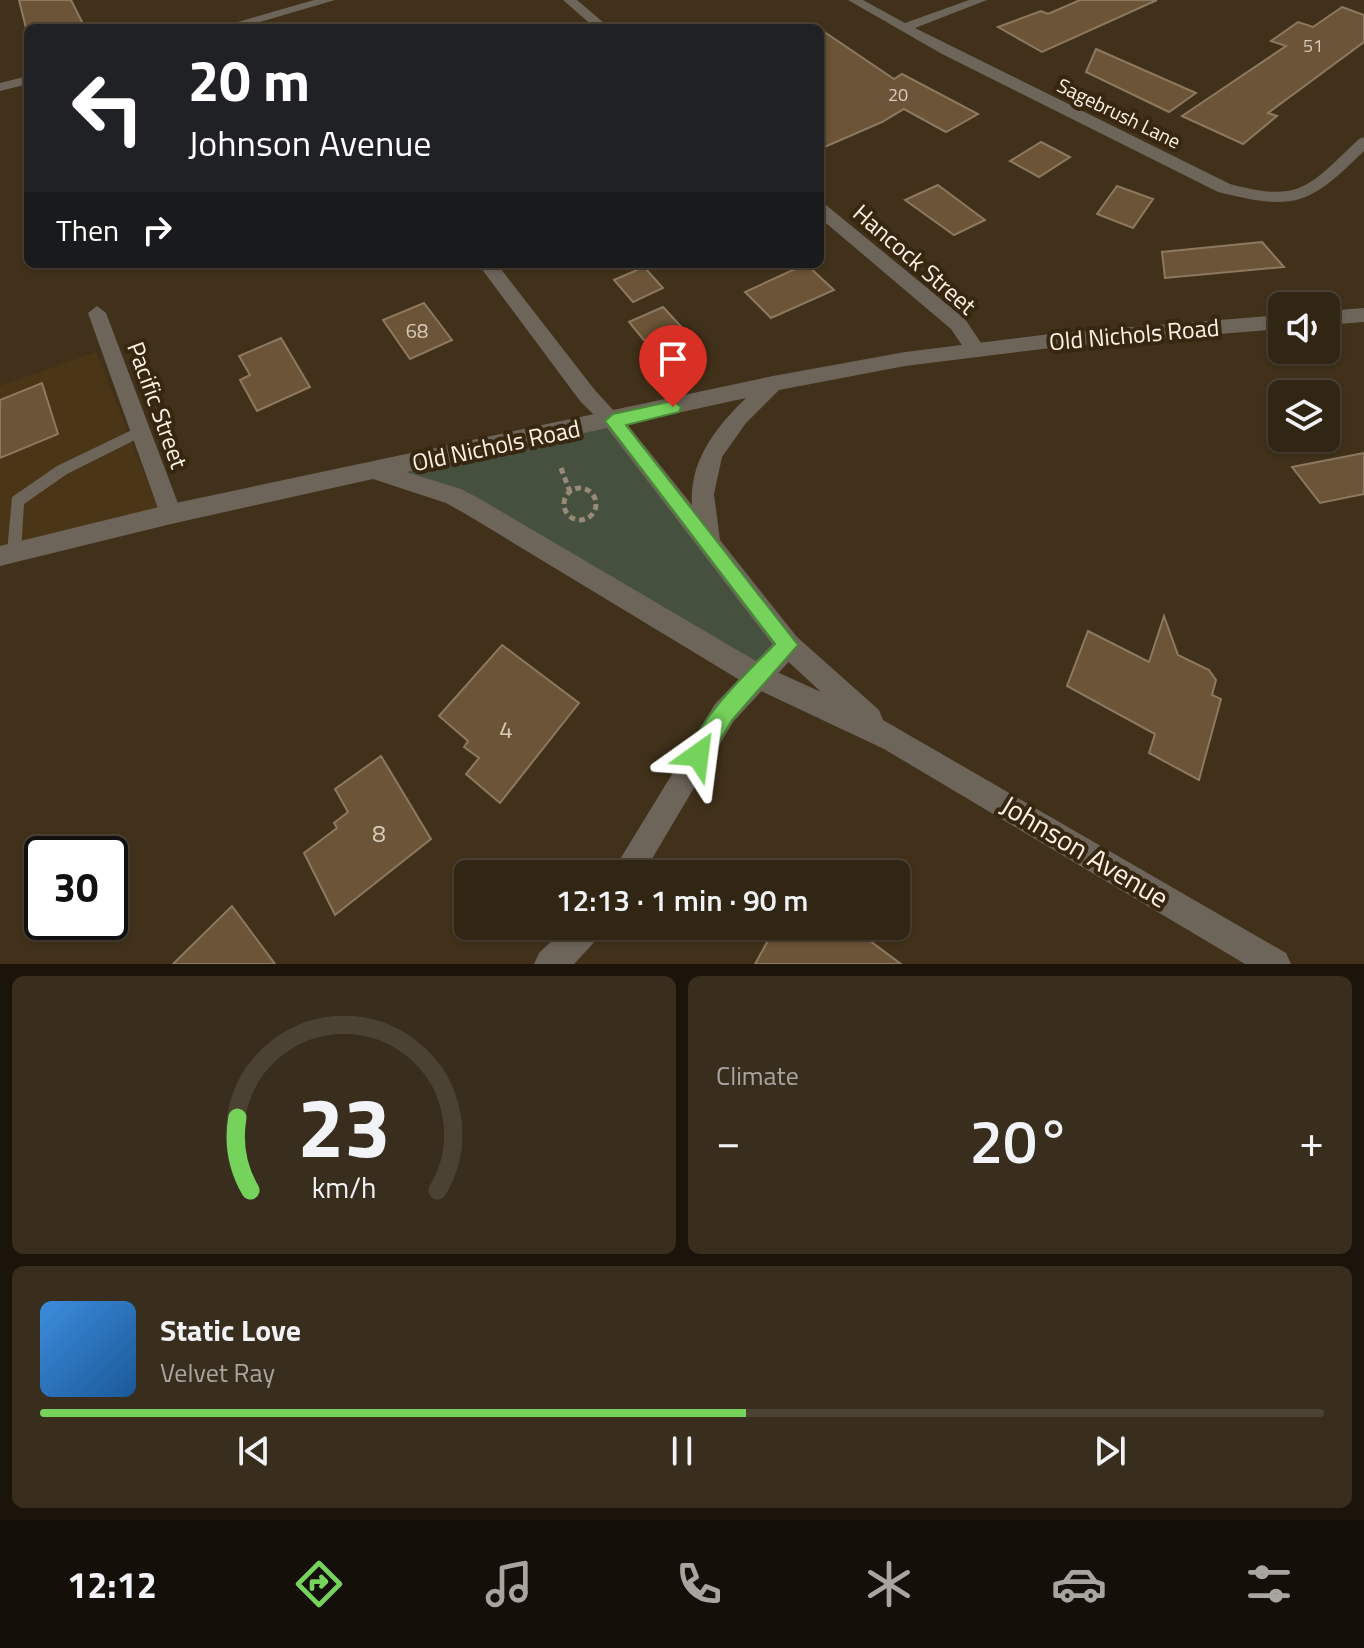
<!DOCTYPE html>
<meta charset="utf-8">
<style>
body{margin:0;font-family:"Titillium Web",sans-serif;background:#392d1d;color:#f1f3f6;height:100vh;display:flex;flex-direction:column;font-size:30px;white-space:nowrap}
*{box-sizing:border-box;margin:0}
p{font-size:26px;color:#a8a5a0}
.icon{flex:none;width:44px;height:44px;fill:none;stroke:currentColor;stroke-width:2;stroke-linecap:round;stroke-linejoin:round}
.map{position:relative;height:964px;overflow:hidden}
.panel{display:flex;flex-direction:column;gap:12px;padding:12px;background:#1b140b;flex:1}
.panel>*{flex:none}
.banner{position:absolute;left:24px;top:24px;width:800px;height:244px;border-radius:12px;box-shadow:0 2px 6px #0004,0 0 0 2px #4c4234;background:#202124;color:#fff;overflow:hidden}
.buttons{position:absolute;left:1268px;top:292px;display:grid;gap:16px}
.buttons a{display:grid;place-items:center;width:72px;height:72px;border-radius:12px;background:#312514;box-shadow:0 2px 6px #0004,0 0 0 2px #4c4234;font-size:40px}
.speed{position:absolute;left:24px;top:836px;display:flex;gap:16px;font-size:40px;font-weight:700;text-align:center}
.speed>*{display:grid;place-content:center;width:104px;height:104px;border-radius:50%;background:#312514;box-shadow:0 2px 6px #0004,0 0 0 2px #4c4234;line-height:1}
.speed .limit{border:4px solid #111;border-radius:12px;background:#fff;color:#111}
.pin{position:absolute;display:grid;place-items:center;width:68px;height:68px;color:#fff;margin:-82px -34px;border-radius:50% 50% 50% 0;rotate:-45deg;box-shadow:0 0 8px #0007}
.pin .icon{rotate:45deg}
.me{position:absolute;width:88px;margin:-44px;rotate:31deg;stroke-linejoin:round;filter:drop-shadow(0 0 6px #0008)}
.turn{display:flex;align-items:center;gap:28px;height:168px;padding:0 32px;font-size:36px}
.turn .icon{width:104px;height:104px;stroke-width:2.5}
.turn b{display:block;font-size:56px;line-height:68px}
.then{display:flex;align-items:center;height:76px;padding:0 32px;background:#0003;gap:16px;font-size:30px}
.big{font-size:60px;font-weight:600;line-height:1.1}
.panel .card{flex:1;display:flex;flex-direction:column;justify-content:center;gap:12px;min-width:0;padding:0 28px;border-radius:12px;background:#392d1d}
.panel .dial{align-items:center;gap:0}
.dial svg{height:208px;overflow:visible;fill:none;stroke:#4c4234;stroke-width:7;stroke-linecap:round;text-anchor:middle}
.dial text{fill:#f1f3f6;stroke:none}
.song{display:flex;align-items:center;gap:24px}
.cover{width:96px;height:96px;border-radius:12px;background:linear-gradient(135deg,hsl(210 70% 55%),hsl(210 70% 35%))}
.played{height:8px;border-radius:4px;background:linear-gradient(90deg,#75d25b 55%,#4c4234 55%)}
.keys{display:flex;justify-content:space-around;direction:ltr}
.heat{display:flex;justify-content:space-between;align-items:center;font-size:44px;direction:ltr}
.panel .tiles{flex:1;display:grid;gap:12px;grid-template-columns:1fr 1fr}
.card:last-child{grid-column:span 2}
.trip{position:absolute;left:454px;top:860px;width:456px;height:80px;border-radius:12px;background:#312514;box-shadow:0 2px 6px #0004,0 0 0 2px #4c4234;font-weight:600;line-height:80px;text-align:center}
.dock{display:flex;height:128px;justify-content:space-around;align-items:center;background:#140f08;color:#a8a5a0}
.dock .icon{width:56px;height:56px}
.dock .current{color:#75d25b}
.dock b{font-size:36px;color:#f1f3f6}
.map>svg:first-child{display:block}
</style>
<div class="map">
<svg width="1364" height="964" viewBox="0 0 1364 964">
<rect width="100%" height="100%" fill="#41311a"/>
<polygon fill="#4a3517" points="96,352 160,513 0,551 0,386"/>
<polygon fill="#45503e" points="611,423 784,644 756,673 458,496 382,471"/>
<g fill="#6b5437" stroke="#8d7960" stroke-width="2">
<polygon points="19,0 71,0 85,28 26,28"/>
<polygon points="1080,0 1157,0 1042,52 998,27 1041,11 1048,14"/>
<polygon points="1342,7 1364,15 1364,42 1268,113 1277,116 1243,144 1182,116 1286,46 1271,41 1298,22 1313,27"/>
<polygon points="820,29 894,79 902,74 978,114 946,132 904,109 882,122 820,149"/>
<polygon points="1096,49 1155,75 1196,93 1169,112 1086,72"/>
<polygon points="1041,142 1070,157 1039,177 1010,161"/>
<polygon points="938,185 985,220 954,235 905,200"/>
<polygon points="1117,186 1153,199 1133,228 1097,214"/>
<polygon points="1262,242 1284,267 1165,278 1162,252"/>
<polygon points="806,264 834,290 771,318 745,292"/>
<polygon points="644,267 663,288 633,302 614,280"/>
<polygon points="424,303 452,340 410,359 383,320"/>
<polygon points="663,307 687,333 652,350 629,322"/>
<polygon points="281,338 310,387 257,411 240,380 250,375 239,356"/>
<polygon points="42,383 58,434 0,458 0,400"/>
<polygon points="1364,453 1364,494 1320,503 1292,467"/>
<polygon points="1164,616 1178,655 1209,670 1216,680 1212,695 1221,699 1199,780 1149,753 1155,734 1067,686 1088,631 1149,662"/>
<polygon points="502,645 579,703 500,803 466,774 479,758 464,747 468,741 439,716"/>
<polygon points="381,756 431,839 335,915 304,853 337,828 334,823 348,812 335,789"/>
<polygon points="232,906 275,964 173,964"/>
<polygon points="776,926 850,926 901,964 755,964"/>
</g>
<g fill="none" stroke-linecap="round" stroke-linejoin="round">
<g stroke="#978976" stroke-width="5" stroke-dasharray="6 4" stroke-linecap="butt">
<polyline points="561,468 570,492"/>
<circle cx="580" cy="504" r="16"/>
</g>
<polygon fill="#6d645a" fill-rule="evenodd" points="140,426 145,427 147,431 145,435 67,474 24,504 21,552 19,557 14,559 9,557 7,552 12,497 57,466"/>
<g fill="#6d645a" fill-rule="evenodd">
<polygon points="314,0 335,0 239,28 217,28"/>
<polygon points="563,0 577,0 610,28 595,28"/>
<path d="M848,0H863L905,23L969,0H987L915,28L1230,184C1301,203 1308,187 1359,139L1364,137V151C1308,206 1295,211 1218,192L942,54Z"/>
<polygon points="28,76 28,84 0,91 0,83"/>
<polygon points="820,204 826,205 965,319 985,349 982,354 968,354 951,329 820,218"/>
<polygon points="478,264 497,264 594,389 623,421 620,427 606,427 580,401"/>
<polygon points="97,306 106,313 182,514 179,521 171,524 163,521 160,514 88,313"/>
<polygon points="788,633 797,637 801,645 797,653 733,722 643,874 611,874 715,704 779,637"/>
<polygon points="568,926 603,926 599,937 574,964 534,964 539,953"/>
</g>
<g fill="#6d645a" fill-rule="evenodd">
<polygon points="1364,308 1364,322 1326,325 1326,311"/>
<path d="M1282,315V329L1059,347L905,366L779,390L746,423L722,457L714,494L720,540L797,637L879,710L883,720L1286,953L1291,964H1245L884,749L748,685L464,513L446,503L373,479L171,524L0,566V546L171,504L773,376L905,352L1059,333ZM746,398C716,427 689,461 692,505L627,424ZM607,428L779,653L821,692L766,667L480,499L461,489L406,472Z"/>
</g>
</g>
<path fill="#75d25b" stroke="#4c883b" stroke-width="2" d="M673,401L681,407L679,412L626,425L798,645L732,720L706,763L698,766L690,763L687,755C705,711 742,678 775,644L605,421L613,414Z"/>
<g text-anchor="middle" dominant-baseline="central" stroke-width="8" stroke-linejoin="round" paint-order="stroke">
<g font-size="18" fill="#d8cab9">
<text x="1313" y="45">51</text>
<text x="898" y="94">20</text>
</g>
<g font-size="20" fill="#fdf2e4" stroke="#372710">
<text transform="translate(1119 113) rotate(26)">Sagebrush Lane</text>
</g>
<g font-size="20" fill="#d8cab9">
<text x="417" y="330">68</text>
</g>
<g font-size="24" fill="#fdf2e4" stroke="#372710">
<text transform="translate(915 259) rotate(41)">Hancock Street</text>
<text transform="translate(1134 334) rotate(-5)">Old Nichols Road</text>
<text transform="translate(158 405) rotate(70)">Pacific Street</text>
<text transform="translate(496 445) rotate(-12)">Old Nichols Road</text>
</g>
<g font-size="24" fill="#d8cab9">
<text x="506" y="729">4</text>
<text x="379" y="833">8</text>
</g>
<g font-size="28" fill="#fdf2e4" stroke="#372710">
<text transform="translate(1085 851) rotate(31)">Johnson Avenue</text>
</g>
</g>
</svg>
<div class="buttons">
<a><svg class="icon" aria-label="sound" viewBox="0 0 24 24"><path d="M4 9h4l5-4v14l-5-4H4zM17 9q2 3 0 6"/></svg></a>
<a><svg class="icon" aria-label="layers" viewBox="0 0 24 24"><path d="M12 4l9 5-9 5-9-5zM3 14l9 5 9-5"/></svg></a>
</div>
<div class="speed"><div class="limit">30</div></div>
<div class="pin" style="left:673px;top:407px;background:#d93025"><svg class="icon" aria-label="arrive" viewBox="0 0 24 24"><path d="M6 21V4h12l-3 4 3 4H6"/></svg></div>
<svg class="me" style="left:698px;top:755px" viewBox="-20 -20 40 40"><path d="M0-17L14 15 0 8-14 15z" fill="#75d25b" stroke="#fff" stroke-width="4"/></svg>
<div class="trip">12:13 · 1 min · 90 m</div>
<div class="banner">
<div class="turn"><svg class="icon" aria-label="left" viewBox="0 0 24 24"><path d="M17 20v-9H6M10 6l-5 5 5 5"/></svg><div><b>20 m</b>Johnson Avenue</div></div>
<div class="then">Then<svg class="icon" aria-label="right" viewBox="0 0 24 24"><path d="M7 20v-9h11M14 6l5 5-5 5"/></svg></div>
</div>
</div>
<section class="panel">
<div class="tiles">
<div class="card dial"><svg viewBox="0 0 100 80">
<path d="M14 69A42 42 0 1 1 86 69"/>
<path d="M14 69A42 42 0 0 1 9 41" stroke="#75d25b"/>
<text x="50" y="56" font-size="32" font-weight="700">23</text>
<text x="50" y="72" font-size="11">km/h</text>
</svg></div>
<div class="card"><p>Climate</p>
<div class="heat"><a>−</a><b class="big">20°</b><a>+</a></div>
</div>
<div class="card">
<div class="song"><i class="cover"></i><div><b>Static Love</b><p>Velvet Ray</p></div></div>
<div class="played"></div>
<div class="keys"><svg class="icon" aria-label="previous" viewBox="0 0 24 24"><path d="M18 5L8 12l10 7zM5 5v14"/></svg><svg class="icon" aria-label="pause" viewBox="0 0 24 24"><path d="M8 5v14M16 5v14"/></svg><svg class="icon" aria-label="next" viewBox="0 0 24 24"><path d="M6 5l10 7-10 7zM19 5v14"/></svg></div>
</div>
</div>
</section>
<nav class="dock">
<b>12:12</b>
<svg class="icon current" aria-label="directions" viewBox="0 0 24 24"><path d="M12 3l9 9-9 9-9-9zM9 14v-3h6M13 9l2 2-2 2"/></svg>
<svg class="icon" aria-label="music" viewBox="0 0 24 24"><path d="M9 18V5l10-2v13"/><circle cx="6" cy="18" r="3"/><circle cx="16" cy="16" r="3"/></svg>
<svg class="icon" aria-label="phone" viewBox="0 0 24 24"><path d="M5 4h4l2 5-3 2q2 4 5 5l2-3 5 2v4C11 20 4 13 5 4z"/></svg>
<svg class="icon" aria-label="climate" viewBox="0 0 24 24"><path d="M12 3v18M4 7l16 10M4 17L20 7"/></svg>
<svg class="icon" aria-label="car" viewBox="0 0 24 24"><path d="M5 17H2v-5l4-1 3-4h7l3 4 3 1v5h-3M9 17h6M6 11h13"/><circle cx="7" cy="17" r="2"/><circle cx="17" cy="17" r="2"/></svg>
<svg class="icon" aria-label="filters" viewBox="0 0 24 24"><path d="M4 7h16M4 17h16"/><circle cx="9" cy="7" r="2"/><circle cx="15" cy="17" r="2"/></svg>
</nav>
